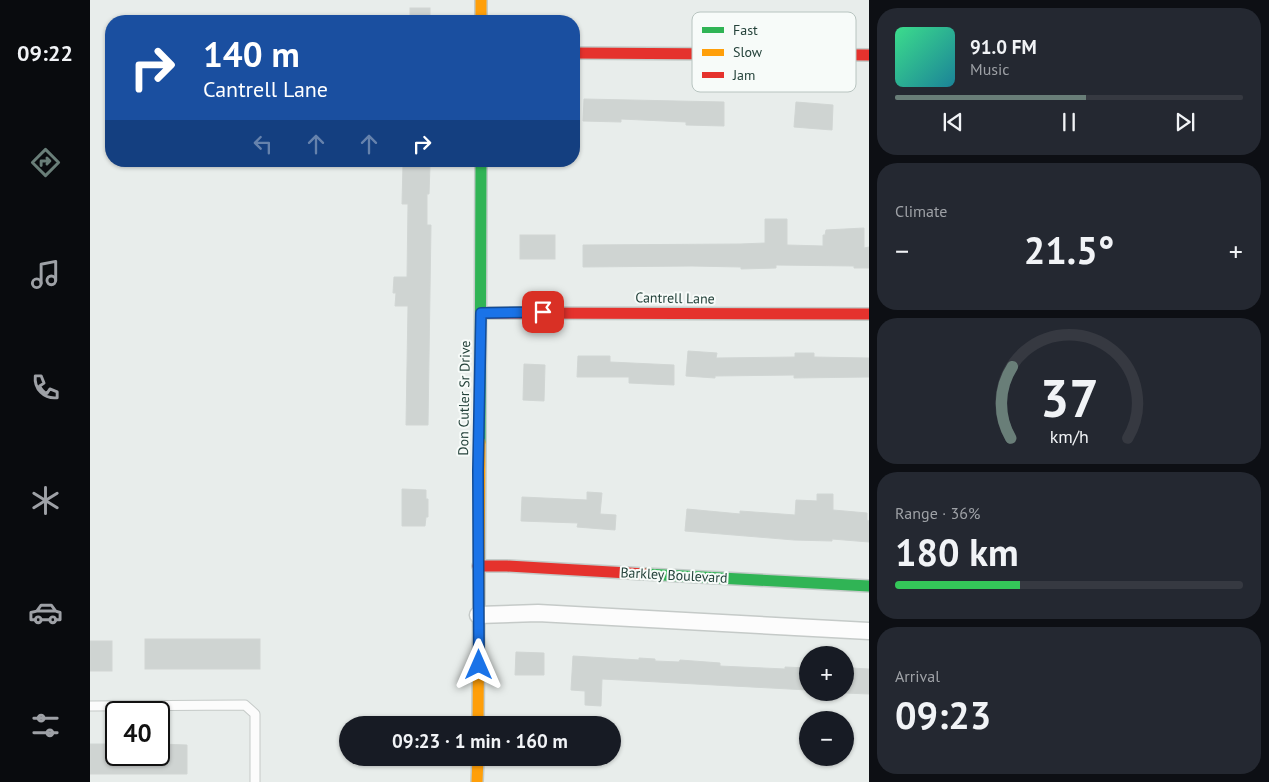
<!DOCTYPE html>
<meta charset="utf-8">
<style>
body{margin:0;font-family:"PT Sans",sans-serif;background:#242831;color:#f1f3f6;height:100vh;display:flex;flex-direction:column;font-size:19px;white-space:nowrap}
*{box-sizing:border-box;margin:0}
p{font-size:16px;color:#9ea1a6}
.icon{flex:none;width:28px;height:28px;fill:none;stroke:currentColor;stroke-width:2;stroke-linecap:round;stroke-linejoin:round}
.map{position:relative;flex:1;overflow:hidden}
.details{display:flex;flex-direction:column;gap:8px;padding:8px;background:#0d0f14;width:400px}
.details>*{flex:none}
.hud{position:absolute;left:15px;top:15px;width:475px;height:152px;border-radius:20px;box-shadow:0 1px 4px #0004;background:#1a4fa0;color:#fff;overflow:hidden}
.fabs{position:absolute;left:709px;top:646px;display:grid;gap:10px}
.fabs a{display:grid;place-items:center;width:55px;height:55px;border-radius:50%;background:#171b24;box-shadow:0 1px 4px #0004;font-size:25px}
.speed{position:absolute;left:15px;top:701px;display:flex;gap:10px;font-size:25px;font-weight:700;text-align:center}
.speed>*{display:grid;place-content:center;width:65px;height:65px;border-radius:50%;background:#171b24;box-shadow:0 1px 4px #0004;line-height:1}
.speed .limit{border:2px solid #111;border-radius:8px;background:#fff;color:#111}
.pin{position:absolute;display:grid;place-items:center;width:42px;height:42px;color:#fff;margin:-21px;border-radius:10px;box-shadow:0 2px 8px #0006}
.me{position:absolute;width:55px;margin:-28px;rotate:0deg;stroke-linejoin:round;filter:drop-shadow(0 0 4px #0008)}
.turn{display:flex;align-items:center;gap:18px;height:105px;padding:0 15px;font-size:22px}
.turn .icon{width:65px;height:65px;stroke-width:2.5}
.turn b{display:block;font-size:35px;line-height:42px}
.lanes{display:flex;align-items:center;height:48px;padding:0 15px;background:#0003;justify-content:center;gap:25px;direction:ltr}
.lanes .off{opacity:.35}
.big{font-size:38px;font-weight:800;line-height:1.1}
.details .card{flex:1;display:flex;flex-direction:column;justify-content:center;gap:8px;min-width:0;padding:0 18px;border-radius:20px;background:#242831}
.details .dial{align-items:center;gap:0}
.dial svg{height:130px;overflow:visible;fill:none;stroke:#363941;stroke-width:7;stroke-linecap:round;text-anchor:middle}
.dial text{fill:#f1f3f6;stroke:none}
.song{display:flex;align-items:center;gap:15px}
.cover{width:60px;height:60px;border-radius:8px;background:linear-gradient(135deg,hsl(150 70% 55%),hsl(190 70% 35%))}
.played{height:5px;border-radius:2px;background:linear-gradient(90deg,#697e78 55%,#363941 55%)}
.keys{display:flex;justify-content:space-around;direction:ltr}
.heat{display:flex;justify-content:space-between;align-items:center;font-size:28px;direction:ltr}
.charge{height:8px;border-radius:4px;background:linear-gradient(90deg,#34c759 36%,#363941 0)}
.trip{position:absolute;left:249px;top:716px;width:282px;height:50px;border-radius:25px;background:#171b24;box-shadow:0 1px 4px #0004;font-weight:800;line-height:50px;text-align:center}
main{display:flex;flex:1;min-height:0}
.menu{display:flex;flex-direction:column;width:90px;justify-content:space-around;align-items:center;background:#090b0e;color:#9ea1a6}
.menu .icon{width:35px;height:35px}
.menu .selected{color:#697e78}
.menu b{font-size:22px;color:#f1f3f6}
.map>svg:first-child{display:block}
</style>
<main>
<nav class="menu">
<b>09:22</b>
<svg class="icon selected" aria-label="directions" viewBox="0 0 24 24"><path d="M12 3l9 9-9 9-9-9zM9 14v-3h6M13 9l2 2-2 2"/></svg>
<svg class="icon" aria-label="music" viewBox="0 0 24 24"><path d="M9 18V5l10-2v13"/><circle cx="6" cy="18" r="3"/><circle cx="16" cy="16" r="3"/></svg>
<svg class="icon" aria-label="phone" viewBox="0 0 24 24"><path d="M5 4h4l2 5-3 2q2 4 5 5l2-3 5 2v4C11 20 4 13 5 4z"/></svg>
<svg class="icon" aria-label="climate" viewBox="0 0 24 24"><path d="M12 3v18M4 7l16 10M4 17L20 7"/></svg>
<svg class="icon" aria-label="car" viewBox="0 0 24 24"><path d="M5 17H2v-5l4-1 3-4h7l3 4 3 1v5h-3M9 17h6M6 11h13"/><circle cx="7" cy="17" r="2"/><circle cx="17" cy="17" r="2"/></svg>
<svg class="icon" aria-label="filters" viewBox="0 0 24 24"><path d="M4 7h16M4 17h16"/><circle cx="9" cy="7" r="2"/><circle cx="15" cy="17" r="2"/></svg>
</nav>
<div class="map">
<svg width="779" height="782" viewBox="0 0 779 782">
<rect width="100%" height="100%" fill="#e8edeb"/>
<g fill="#cfd4d2" stroke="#d1d6d4">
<rect x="320" y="8" width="20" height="13"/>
<polygon points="494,99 634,102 634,126 596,125 596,122 531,119 531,122 493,121"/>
<polygon points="706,102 743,105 742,130 704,127"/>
<polygon points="313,164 340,165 339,194 337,194 337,225 341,225 338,425 316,425 318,306 305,306 306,293 303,293 304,277 317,277 318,204 312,204"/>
<polygon points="675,219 697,219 697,245 733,246 733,235 735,235 736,230 774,228 774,248 779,247 779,268 764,268 764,266 686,265 686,268 651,269 651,267 602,266 493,267 493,245 650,244 675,243"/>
<rect x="430" y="235" width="35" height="24"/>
<polygon points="598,351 627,353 626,358 705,357 705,353 724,353 724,357 779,358 779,377 704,378 704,375 625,376 625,378 596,376"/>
<polygon points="488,356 520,356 520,362 584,365 584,385 539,383 539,377 487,377"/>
<polygon points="434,364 455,365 454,401 433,400"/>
<polygon points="312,489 336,490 336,499 338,499 338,517 336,517 335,526 312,526"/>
<polygon points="497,492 512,493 510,514 526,515 525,530 487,527 488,523 431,521 432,497 497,500"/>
<polygon points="727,494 743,494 743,510 777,513 777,520 779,521 779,542 742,539 742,541 704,540 595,531 597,509 650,514 650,511 705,515 706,500 727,501"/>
<rect x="55" y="639" width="115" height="30"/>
<rect x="0" y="641" width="22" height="30"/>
<polygon points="426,652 454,653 454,675 425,675"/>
<polygon points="483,656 549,660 549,658 565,659 565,661 589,662 590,660 630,663 630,666 695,669 695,667 718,668 718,690 512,679 511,706 495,705 495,691 481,690"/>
<polygon points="762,668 779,669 779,694 755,693 755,670 761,671"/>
<polygon points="0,744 26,744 26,755 69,755 69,744 97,745 97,774 0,774"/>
</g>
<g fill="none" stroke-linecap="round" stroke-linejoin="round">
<g stroke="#c5cac8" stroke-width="11">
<polyline id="lane" points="0,706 155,705 165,714 165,782"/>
</g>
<g stroke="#c5cac8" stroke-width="19">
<polyline id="street" points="388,615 448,613 779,631"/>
</g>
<g stroke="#c3cbc8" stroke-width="14">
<g id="fast">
<polyline points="390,442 391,161"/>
<polyline points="555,574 779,586"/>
</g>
</g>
<g stroke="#c3cbc8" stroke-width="14">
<g id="slow">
<polyline points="391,0 391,21"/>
<polyline points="388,725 390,442"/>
<polyline points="387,782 388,758"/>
</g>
</g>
<g stroke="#c3cbc8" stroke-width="14">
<g id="jam">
<polyline points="484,53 779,55"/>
<polyline points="391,313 779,314"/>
<polyline points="388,566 417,566 555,574"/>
</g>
</g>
<use href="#lane" stroke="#fcfcfc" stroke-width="9"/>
<use href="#street" stroke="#fcfcfc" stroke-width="16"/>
<use href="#fast" stroke="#30b455" stroke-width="11"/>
<use href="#slow" stroke="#ff9f0a" stroke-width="11"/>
<use href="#jam" stroke="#e5322d" stroke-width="11"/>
</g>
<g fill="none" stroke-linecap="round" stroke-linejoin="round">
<g stroke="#114b97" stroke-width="12">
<polyline id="route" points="389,665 388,470 391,313 453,312"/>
</g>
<use href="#route" stroke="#1a73e8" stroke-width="9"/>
</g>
<g text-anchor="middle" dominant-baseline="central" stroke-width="4" stroke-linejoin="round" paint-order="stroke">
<g font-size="14" fill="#24423a" stroke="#f7fbf9">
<text transform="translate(585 298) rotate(1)">Cantrell Lane</text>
<text transform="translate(374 398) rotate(-89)">Don Cutler Sr Drive</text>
<text transform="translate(584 575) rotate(3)">Barkley Boulevard</text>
</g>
</g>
<rect x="602" y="12" width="164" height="80" rx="8" fill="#f7fbf9" stroke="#b8c4c0" stroke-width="1"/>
<rect x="612" y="27" width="22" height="6" fill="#30b455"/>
<rect x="612" y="49" width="22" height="7" fill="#ff9f0a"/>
<rect x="612" y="72" width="22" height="6" fill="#e5322d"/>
<g font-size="14" fill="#24423a">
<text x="643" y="35">Fast</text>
<text x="643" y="57">Slow</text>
<text x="643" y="80">Jam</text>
</g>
</svg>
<div class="fabs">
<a>+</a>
<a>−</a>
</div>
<div class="speed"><div class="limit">40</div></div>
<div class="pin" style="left:453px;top:312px;background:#d93025"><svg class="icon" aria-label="arrive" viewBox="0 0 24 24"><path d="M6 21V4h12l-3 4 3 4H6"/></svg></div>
<svg class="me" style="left:389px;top:665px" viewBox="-20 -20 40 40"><path d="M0-17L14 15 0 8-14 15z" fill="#1a73e8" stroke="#fff" stroke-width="4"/></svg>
<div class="trip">09:23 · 1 min · 160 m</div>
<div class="hud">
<div class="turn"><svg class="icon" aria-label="right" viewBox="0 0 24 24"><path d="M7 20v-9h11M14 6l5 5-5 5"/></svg><div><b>140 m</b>Cantrell Lane</div></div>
<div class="lanes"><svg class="icon off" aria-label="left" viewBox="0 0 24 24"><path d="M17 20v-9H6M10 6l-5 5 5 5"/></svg><svg class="icon off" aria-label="ahead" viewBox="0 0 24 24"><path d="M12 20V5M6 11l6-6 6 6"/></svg><svg class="icon off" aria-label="ahead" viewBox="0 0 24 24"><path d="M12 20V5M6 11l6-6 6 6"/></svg><svg class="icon" aria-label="right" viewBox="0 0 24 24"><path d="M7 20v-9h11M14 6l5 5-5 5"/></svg></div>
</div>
</div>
<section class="details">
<div class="card">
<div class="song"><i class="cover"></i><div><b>91.0 FM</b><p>Music</p></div></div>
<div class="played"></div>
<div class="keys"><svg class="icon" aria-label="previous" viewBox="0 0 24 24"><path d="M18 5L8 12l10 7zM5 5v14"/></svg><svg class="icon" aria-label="pause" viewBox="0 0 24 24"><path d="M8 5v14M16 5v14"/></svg><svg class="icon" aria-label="next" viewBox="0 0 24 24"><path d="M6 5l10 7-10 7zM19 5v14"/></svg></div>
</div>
<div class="card"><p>Climate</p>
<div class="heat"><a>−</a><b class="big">21.5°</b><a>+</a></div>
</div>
<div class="card dial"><svg viewBox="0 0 100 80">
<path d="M14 69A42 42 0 1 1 86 69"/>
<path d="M14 69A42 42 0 0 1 15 25" stroke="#697e78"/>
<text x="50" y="56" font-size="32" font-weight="700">37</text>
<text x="50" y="72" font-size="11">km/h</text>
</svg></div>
<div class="card"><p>Range · 36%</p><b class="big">180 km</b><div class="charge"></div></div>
<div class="card"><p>Arrival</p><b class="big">09:23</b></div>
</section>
</main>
